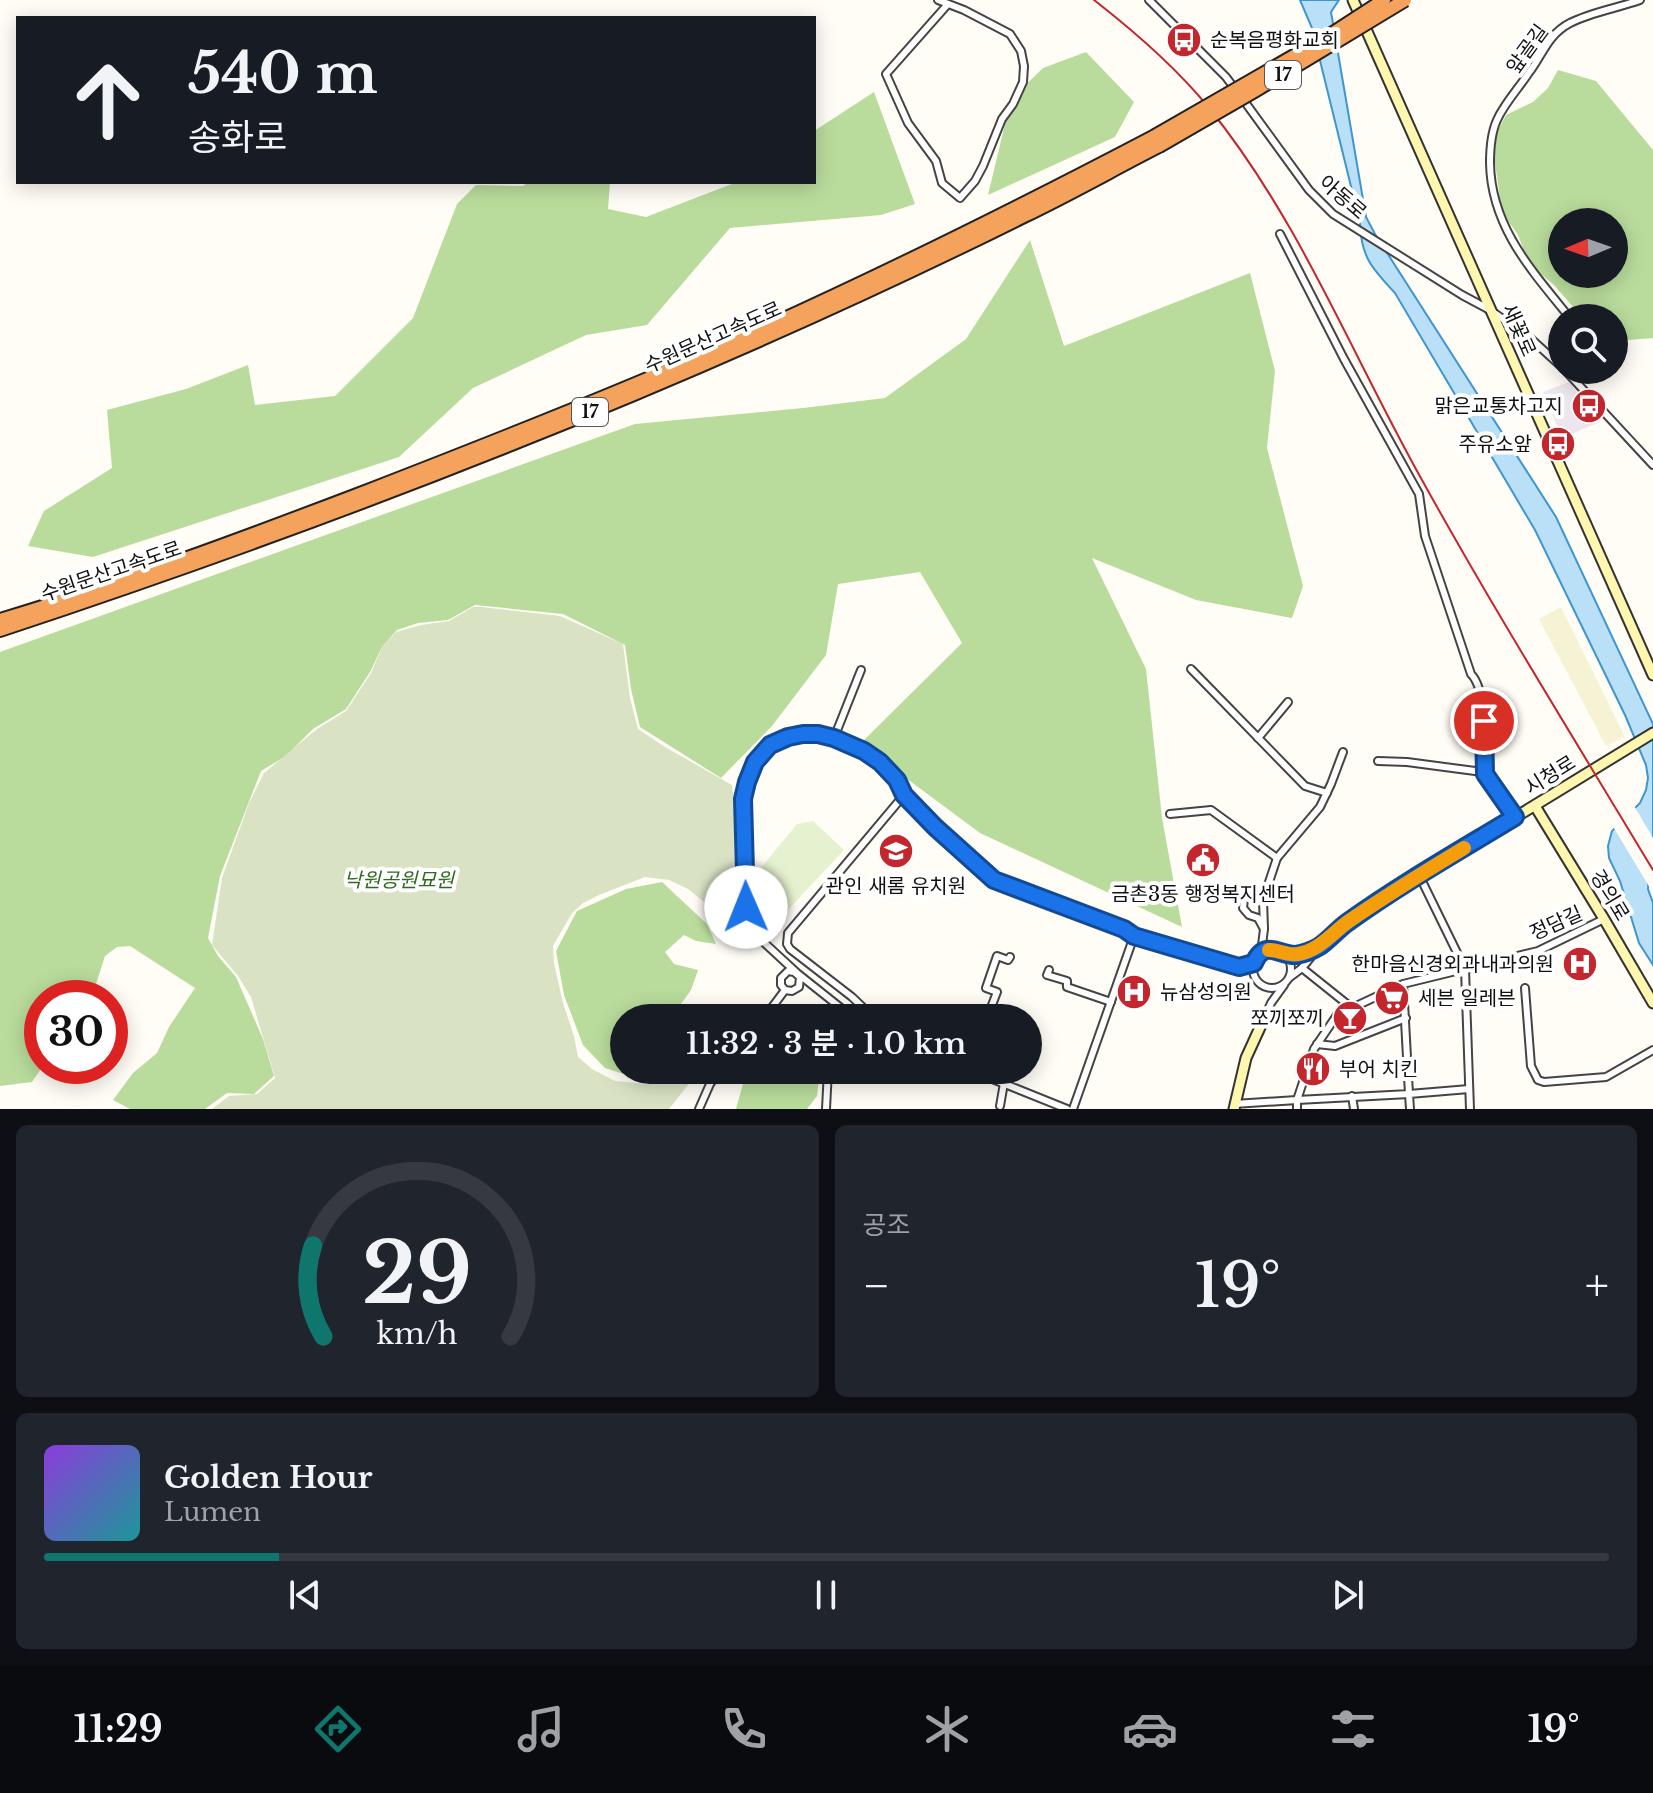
<!DOCTYPE html>
<html lang="ko">
<meta charset="utf-8">
<style>
body{margin:0;font-family:"Libre Baskerville","Noto Sans KR",serif;background:#20242c;color:#f1f3f6;height:100vh;display:flex;flex-direction:column;font-size:30px;white-space:nowrap}
*{box-sizing:border-box;margin:0}
p{font-size:26px;color:#9ea1a6}
.icon{flex:none;width:44px;height:44px;fill:none;stroke:currentColor;stroke-width:2;stroke-linecap:round;stroke-linejoin:round}
.map{position:relative;height:1109px;overflow:hidden}
.panel{display:flex;flex-direction:column;gap:16px;padding:16px;background:#0d0f14;flex:1}
.panel>*{flex:none}
.hud{position:absolute;left:16px;top:16px;width:800px;height:168px;border-radius:0px;box-shadow:0 4px 20px #0003;background:#171b24;color:#f1f3f6;overflow:hidden}
.needle{width:52px;rotate:268deg}
.tools{position:absolute;left:1548px;top:208px;display:grid;gap:16px}
.tools a{display:grid;place-items:center;width:80px;height:80px;border-radius:50%;background:#171b24;box-shadow:0 4px 20px #0003;font-size:40px}
.speed{position:absolute;left:24px;top:980px;display:flex;gap:16px;font-size:40px;font-weight:700;text-align:center}
.speed>*{display:grid;place-content:center;width:104px;height:104px;border-radius:50%;background:#171b24;box-shadow:0 4px 20px #0003;line-height:1}
.speed .limit{border:12px solid #d22;background:#fff;color:#111}
.pin{position:absolute;display:grid;place-items:center;width:68px;height:68px;color:#fff;margin:-34px;border:4px solid #fff;border-radius:50%;box-shadow:0 2px 8px #0007}
.me{position:absolute;width:88px;margin:-44px;rotate:359deg;stroke-linejoin:round;filter:drop-shadow(0 0 6px #0008)}
.turn{display:flex;align-items:center;gap:28px;height:168px;padding:0 40px;font-size:36px}
.turn .icon{width:104px;height:104px;stroke-width:2.5}
.turn b{display:block;font-size:56px;line-height:68px}
.big{font-size:60px;font-weight:600;line-height:1.1}
.panel .widget{flex:1;display:flex;flex-direction:column;justify-content:center;gap:12px;min-width:0;padding:0 28px;border-radius:12px;background:#20242c}
.panel .dial{align-items:center;gap:0}
.dial svg{height:208px;overflow:visible;fill:none;stroke:#363941;stroke-width:7;stroke-linecap:round;text-anchor:middle}
.dial text{fill:#f1f3f6;stroke:none}
.song{display:flex;align-items:center;gap:24px}
.cover{width:96px;height:96px;border-radius:12px;background:linear-gradient(135deg,hsl(270 70% 55%),hsl(180 70% 35%))}
.played{height:8px;border-radius:4px;background:linear-gradient(90deg,#0f766e 15%,#363941 15%)}
.keys{display:flex;justify-content:space-around;direction:ltr}
.heat{display:flex;justify-content:space-between;align-items:center;font-size:44px;direction:ltr}
.panel .tiles{flex:1;display:grid;gap:16px;grid-template-columns:1fr 1fr}
.widget:last-child{grid-column:span 2}
.trip{position:absolute;left:610px;top:1004px;width:432px;height:80px;border-radius:40px;background:#171b24;box-shadow:0 4px 20px #0003;font-weight:600;line-height:80px;text-align:center}
.tab-bar{display:flex;height:128px;justify-content:space-around;align-items:center;background:#090b0e;color:#9ea1a6}
.tab-bar .icon{width:56px;height:56px}
.tab-bar .selected{color:#0f766e}
.tab-bar b{font-size:36px;color:#f1f3f6}
.map>svg:first-child{display:block}
</style>
<div class="map">
<svg width="1653" height="1109" viewBox="0 0 1653 1109">
<rect width="100%" height="100%" fill="#fffdf5"/>
<polygon fill="#eee6ef" points="1569,382 1600,422 1562,438 1543,392"/>
<polygon fill="#f6f3d4" points="1561,607 1625,737 1606,746 1539,619"/>
<g fill="#b9dc9c" fill-rule="evenodd">
<polygon points="1086,52 1134,102 1115,137 988,195 1011,99 1043,68"/>
<path d="M1558,70L1596,81L1653,150V338L1616,341L1614,338V318H1593L1575,309L1553,284L1529,264L1518,235L1502,212L1494,156L1495,136L1506,115L1533,102L1548,88ZM1562,222H1614V274H1562Z"/>
<polygon points="874,92 915,204 881,215 730,228 647,325 586,335 473,388 399,457 93,557 28,546 44,511 112,468 107,410 186,389 248,365 255,405 335,396 413,318 457,204 476,185 523,186 529,182 610,182 608,209 646,217 737,182 814,182 814,131"/>
<polygon points="1030,240 1064,346 1250,273 1275,371 1267,448 1303,586 1292,618 1196,600 1092,558 1146,669 1162,818 1182,927 980,833 860,744 962,643 920,572 838,584 826,655 772,726 721,778 640,727 631,689 625,645 563,614 475,605 448,620 418,623 397,630 382,647 370,672 346,709 313,729 286,756 261,771 220,876 208,938 218,956 236,977 263,1039 274,1076 254,1094 227,1093 205,1109 130,1109 113,1100 133,1073 157,1053 169,1027 195,988 130,946 117,947 105,956 95,987 83,998 42,998 43,1066 32,1082 0,1086 0,652 635,424 803,408 885,398 966,339"/>
<polygon points="662,882 707,924 716,944 696,941 684,935 665,952 674,964 698,970 691,990 671,1018 624,1018 624,1070 659,1070 645,1081 605,1068 583,1045 564,995 556,951 577,911 626,889"/>
<polygon points="749,1070 820,1070 817,1096 807,1109 736,1109 746,1073"/>
</g>
<path fill="#d9e3c4" d="M473,607H482L560,616L623,644L630,698L638,729L665,747L732,785C737,832 742,881 736,928L688,889L669,880L645,877L599,895L583,903L572,913L553,946L554,963L563,1003L574,1036L578,1057L592,1069L615,1081L647,1084L677,1074L692,1080L669,1109H212L229,1096L257,1094L275,1078L251,997L238,976L212,945L222,878L249,803L264,773L317,729L346,711L371,673L382,647L396,632L421,625L449,621Z"/>
<polygon fill="#e6f2cf" points="813,821 844,850 770,929 753,912 751,880 797,824"/>
<path fill="#b9e0f7" stroke="#3f96cf" stroke-width="2" d="M1300,0H1339L1331,12L1366,217L1375,234L1556,517L1653,724V846L1649,866L1648,889L1653,903V965L1639,943L1620,881L1609,858L1608,846L1612,831L1640,803L1646,790L1648,778L1646,765L1625,715L1535,530L1395,293C1373,269 1361,258 1360,223L1312,28Z"/>
<polygon fill="#fffdf5" points="1633,804 1653,838 1653,893 1612,825"/>
<g fill="none" stroke-linecap="round" stroke-linejoin="round">
<g stroke="#444" stroke-width="10">
<g id="street">
<polyline points="938,0 964,10 1010,34 1021,51 1024,66 1023,82 1013,104 1002,119 983,166 975,181 960,198 942,183 936,161 908,123 886,74 948,4"/>
<polyline points="1149,0 1226,77 1235,89"/>
<polyline points="1242,98 1309,190 1333,214 1462,295 1490,310 1530,338 1562,367"/>
<path d="M1280,234L1344,359L1419,494L1425,536L1471,674C1488,691 1484,749 1485,774"/>
<path d="M1570,318C1532,271 1491,227 1490,163C1490,148 1491,133 1497,120C1504,104 1518,89 1528,74C1543,55 1547,35 1570,23C1591,12 1618,8 1640,0"/>
<polyline points="1565,370 1653,465"/>
<polyline points="1191,669 1305,786 1327,793"/>
<polyline points="834,738 861,670"/>
<polyline points="1258,738 1288,702"/>
<polyline points="1378,761 1407,762 1475,771 1485,774 1515,817"/>
<polyline points="1170,814 1211,810 1277,858"/>
<polyline points="1419,875 1465,969 1470,1109"/>
<polyline points="1244,899 1243,908 1249,915 1258,918 1264,929 1261,953"/>
<polyline points="1264,929 1263,900 1277,858 1320,807 1331,784 1343,752"/>
<polyline points="1134,936 1239,967 1254,963"/>
<circle cx="1272" cy="969" r="19"/>
<polyline points="1283,952 1293,955 1318,947"/>
<polyline points="1302,968 1347,1004 1349,1009"/>
<polyline points="1049,970 1047,975 1067,981 1067,987 1111,1002"/>
<polyline points="1290,977 1302,968 1319,947 1345,924"/>
<polyline points="1403,984 1409,1094 1297,1100 1314,1049 1337,1015 1403,984 1538,951 1604,919"/>
<polyline points="1525,988 1531,1066 1538,1080 1544,1082 1606,1077 1653,1050"/>
<polyline points="764,1018 785,990 792,991 799,987 800,977 794,972 788,971 781,978 781,985 785,990"/>
<polyline points="838,1018 841,1008 797,973 758,937 751,924 746,907 743,799 747,782 755,762 770,745 788,737 803,734 834,738 864,751 880,762 897,780 904,795 935,827 994,880 1124,929 1134,936 1073,1109"/>
<polyline points="874,1018 852,997 790,949 787,944 788,933 804,914 904,795"/>
<polyline points="987,1018 997,992 986,988 997,956 1008,960 1010,957"/>
<polyline points="1262,1023 1271,1003 1284,985"/>
<polyline points="1317,1044 1335,1046 1406,1018"/>
<polyline points="970,1070 1067,1109"/>
<polyline points="1352,1096 1354,1109"/>
<polyline points="1234,1104 1297,1100 1297,1109"/>
<polyline points="1000,1106 1004,1083"/>
<polyline points="699,1109 710,1084 720,1070"/>
<polyline points="826,1109 828,1070"/>
<polyline points="1410,1109 1409,1094 1469,1089"/>
</g>
</g>
<g stroke="#333" stroke-width="13">
<g id="secondary">
<polyline points="1353,0 1653,675"/>
<polyline points="1535,806 1604,919 1653,1003"/>
<polyline points="1345,924 1393,892 1653,733"/>
<polyline points="1234,1109 1246,1058 1262,1023"/>
</g>
</g>
<g stroke="#222" stroke-width="16">
<g id="highway">
<path d="M0,620C121,584 239,540 357,495C476,449 596,402 713,351C863,285 1010,212 1155,136"/>
<path d="M0,630C350,514 694,380 1024,216C1070,194 1114,169 1159,146"/>
</g>
</g>
<use href="#street" stroke="#fff" stroke-width="6"/>
<use href="#secondary" stroke="#fff6b0" stroke-width="9"/>
<use href="#highway" stroke="#f5a25d" stroke-width="12"/>
<path stroke="#c4262e" stroke-width="2" d="M1094,0C1135,32 1176,67 1209,108C1299,219 1352,355 1422,480C1495,612 1575,740 1653,870"/>
<g stroke="#222" stroke-width="16" stroke-linecap="butt">
<g id="highway-bridge">
<polyline points="1155,136 1327,37 1384,0"/>
<polyline points="1159,146 1256,90 1405,0"/>
</g>
</g>
<use href="#highway-bridge" stroke="#f5a25d" stroke-width="12"/>
</g>
<g fill="none" stroke-linecap="round" stroke-linejoin="round">
<g stroke="#114b97" stroke-width="20">
<path id="route" d="M746,907L743,799L747,782L755,762L770,745L788,737L803,734H818L834,738L864,751L880,762L897,780L904,795L935,827L994,880L1124,929L1134,936L1239,967L1254,963C1265,938 1279,956 1296,955C1303,954 1314,950 1320,946C1330,939 1338,929 1348,922C1401,884 1459,851 1515,817L1485,774L1484,721"/>
</g>
<use href="#route" stroke="#1a73e8" stroke-width="14"/>
<path stroke="#f59e0b" stroke-width="14" d="M1269,950C1279,950 1289,956 1298,954C1320,950 1332,933 1349,921C1387,895 1426,871 1464,848"/>
</g>
<defs>
<g id="bus-disc" transform="scale(1.8)"><circle r="9.5" fill="#c4262e" stroke="#fff"/><path d="M-5-6H5V4H4V6H2V4H-2V6H-4V4H-5ZM-3.5-4V0h7V-4ZM-3.5 1.2v1.5H-2V1.2ZM2 1.2v1.5H3.5V1.2Z" fill="#fff"/></g>
<g id="school-disc" transform="scale(1.8)"><circle r="9.5" fill="#c4262e" stroke="#fff"/><path d="M0-5L7-2L0 1L-7-2ZM-4 1L0 2.5L4 1V4Q0 6-4 4Z" fill="#fff"/></g>
<g id="civic-disc" transform="scale(1.8)"><circle r="9.5" fill="#c4262e" stroke="#fff"/><path d="M-.6-6.5H3V-4.5H.6V-3L4-1V1h2V6H-6V1h2V-1L-.6-3ZM-1.2 2.5V6h2.4V2.5Z" fill="#fff"/></g>
<g id="hospital-disc" transform="scale(1.8)"><circle r="9.5" fill="#c4262e" stroke="#fff"/><path d="M-5-5h3v3.5h4V-5h3V5h-3V1.5h-4V5h-3Z" fill="#fff"/></g>
<g id="supermarket-disc" transform="scale(1.8)"><circle r="9.5" fill="#c4262e" stroke="#fff"/><path d="M-6-5.5h2.5l.6 2H6L4.5 2H-2.5L-4.4-4H-6ZM-1.5 3.2a1.3 1.3 0 1 0 .1 0ZM3 3.2a1.3 1.3 0 1 0 .1 0Z" fill="#fff"/></g>
<g id="bar-disc" transform="scale(1.8)"><circle r="9.5" fill="#c4262e" stroke="#fff"/><path d="M-6-5H6L.8 .8V4.5H3.5V6h-7V4.5H-.8V.8Z" fill="#fff"/></g>
<g id="restaurant-disc" transform="scale(1.8)"><circle r="9.5" fill="#c4262e" stroke="#fff"/><path d="M-5-6h1v4h1v-4h1v4h1v-4h1v5L-1.5 .5V6h-2V.5L-5-1ZM5-6V6H3V1.5H1.5Q1.5-4 5-6Z" fill="#fff"/></g>
</defs>
<g fill-rule="evenodd">
<use href="#bus-disc" x="1184" y="40"/>
<use href="#bus-disc" x="1589" y="406"/>
<use href="#bus-disc" x="1558" y="444"/>
<use href="#school-disc" x="896" y="851"/>
<use href="#civic-disc" x="1203" y="860"/>
<use href="#hospital-disc" x="1580" y="964"/>
<use href="#hospital-disc" x="1134" y="992"/>
<use href="#supermarket-disc" x="1392" y="998"/>
<use href="#bar-disc" x="1350" y="1018"/>
<use href="#restaurant-disc" x="1313" y="1069"/>
</g>
<g text-anchor="middle" dominant-baseline="central" stroke-width="8" stroke-linejoin="round" paint-order="stroke">
<g fill="#fff" stroke="#585858" stroke-width="2">
<rect x="1265" y="61" width="36" height="28" rx="6"/>
<rect x="572" y="398" width="36" height="28" rx="6"/>
</g>
<g font-size="18" font-weight="bold" fill="#111">
<text x="1283" y="75">17</text>
<text x="590" y="412">17</text>
</g>
<g font-size="20" fill="#111" stroke="#fff" text-anchor="start">
<text x="1210" y="40">순복음평화교회</text>
<text x="1563" y="406" text-anchor="end">맑은교통차고지</text>
<text x="1532" y="444" text-anchor="end">주유소앞</text>
<text x="896" y="886" text-anchor="middle">관인 새롬 유치원</text>
<text x="1203" y="894" text-anchor="middle">금촌3동 행정복지센터</text>
<text x="1554" y="964" text-anchor="end">한마음신경외과내과의원</text>
<text x="1160" y="992">뉴삼성의원</text>
<text x="1418" y="998">세븐 일레븐</text>
<text x="1324" y="1018" text-anchor="end">쪼끼쪼끼</text>
<text x="1339" y="1069">부어 치킨</text>
</g>
<g font-size="20" fill="#111" stroke="#fff">
<text transform="translate(1527 49) rotate(-54)">앞골길</text>
<text transform="translate(1343 197) rotate(41)">아동로</text>
<text transform="translate(1519 330) rotate(66)">새꽃로</text>
<text transform="translate(713 337) rotate(-24)">수원문산고속도로</text>
<text transform="translate(111 571) rotate(-19)">수원문산고속도로</text>
<text transform="translate(1550 775) rotate(-32)">시청로</text>
<text transform="translate(1610 895) rotate(59)">경의로</text>
<text transform="translate(1556 923) rotate(-24)">정담길</text>
</g>
<g font-size="20" font-style="italic" fill="#2f6b1f" stroke="#fff">
<text x="399" y="880">낙원공원묘원</text>
</g>
</g>
</svg>
<div class="tools">
<a><svg class="needle" viewBox="-14 -14 28 28"><path d="M0-13l5 13h-10z" fill="#e53935"/><path d="M0 13l5-13h-10z" fill="#9ea1a6"/></svg></a>
<a><svg class="icon" aria-label="search" viewBox="0 0 24 24"><circle cx="10" cy="10" r="6"/><path d="M15 15l6 6"/></svg></a>
</div>
<div class="speed"><div class="limit">30</div></div>
<div class="pin" style="left:1484px;top:721px;background:#d93025"><svg class="icon" aria-label="arrive" viewBox="0 0 24 24"><path d="M6 21V4h12l-3 4 3 4H6"/></svg></div>
<svg class="me" style="left:746px;top:907px" viewBox="-20 -20 40 40"><circle r="19" fill="#fff"/><path d="M0-13L10 11 0 6-10 11z" fill="#1a73e8"/></svg>
<div class="trip">11:32 · 3 분 · 1.0 km</div>
<div class="hud">
<div class="turn"><svg class="icon" aria-label="ahead" viewBox="0 0 24 24"><path d="M12 20V5M6 11l6-6 6 6"/></svg><div><b>540 m</b>송화로</div></div>
</div>
</div>
<section class="panel">
<div class="tiles">
<div class="widget dial"><svg viewBox="0 0 100 80">
<path d="M14 69A42 42 0 1 1 86 69"/>
<path d="M14 69A42 42 0 0 1 10 34" stroke="#0f766e"/>
<text x="50" y="56" font-size="32" font-weight="700">29</text>
<text x="50" y="72" font-size="11">km/h</text>
</svg></div>
<div class="widget"><p>공조</p>
<div class="heat"><a>−</a><b class="big">19°</b><a>+</a></div>
</div>
<div class="widget">
<div class="song"><i class="cover"></i><div><b>Golden Hour</b><p>Lumen</p></div></div>
<div class="played"></div>
<div class="keys"><svg class="icon" aria-label="previous" viewBox="0 0 24 24"><path d="M18 5L8 12l10 7zM5 5v14"/></svg><svg class="icon" aria-label="pause" viewBox="0 0 24 24"><path d="M8 5v14M16 5v14"/></svg><svg class="icon" aria-label="next" viewBox="0 0 24 24"><path d="M6 5l10 7-10 7zM19 5v14"/></svg></div>
</div>
</div>
</section>
<nav class="tab-bar">
<b>11:29</b>
<svg class="icon selected" aria-label="directions" viewBox="0 0 24 24"><path d="M12 3l9 9-9 9-9-9zM9 14v-3h6M13 9l2 2-2 2"/></svg>
<svg class="icon" aria-label="music" viewBox="0 0 24 24"><path d="M9 18V5l10-2v13"/><circle cx="6" cy="18" r="3"/><circle cx="16" cy="16" r="3"/></svg>
<svg class="icon" aria-label="phone" viewBox="0 0 24 24"><path d="M5 4h4l2 5-3 2q2 4 5 5l2-3 5 2v4C11 20 4 13 5 4z"/></svg>
<svg class="icon" aria-label="climate" viewBox="0 0 24 24"><path d="M12 3v18M4 7l16 10M4 17L20 7"/></svg>
<svg class="icon" aria-label="car" viewBox="0 0 24 24"><path d="M5 17H2v-5l4-1 3-4h7l3 4 3 1v5h-3M9 17h6M6 11h13"/><circle cx="7" cy="17" r="2"/><circle cx="17" cy="17" r="2"/></svg>
<svg class="icon" aria-label="filters" viewBox="0 0 24 24"><path d="M4 7h16M4 17h16"/><circle cx="9" cy="7" r="2"/><circle cx="15" cy="17" r="2"/></svg>
<b>19°</b>
</nav>
